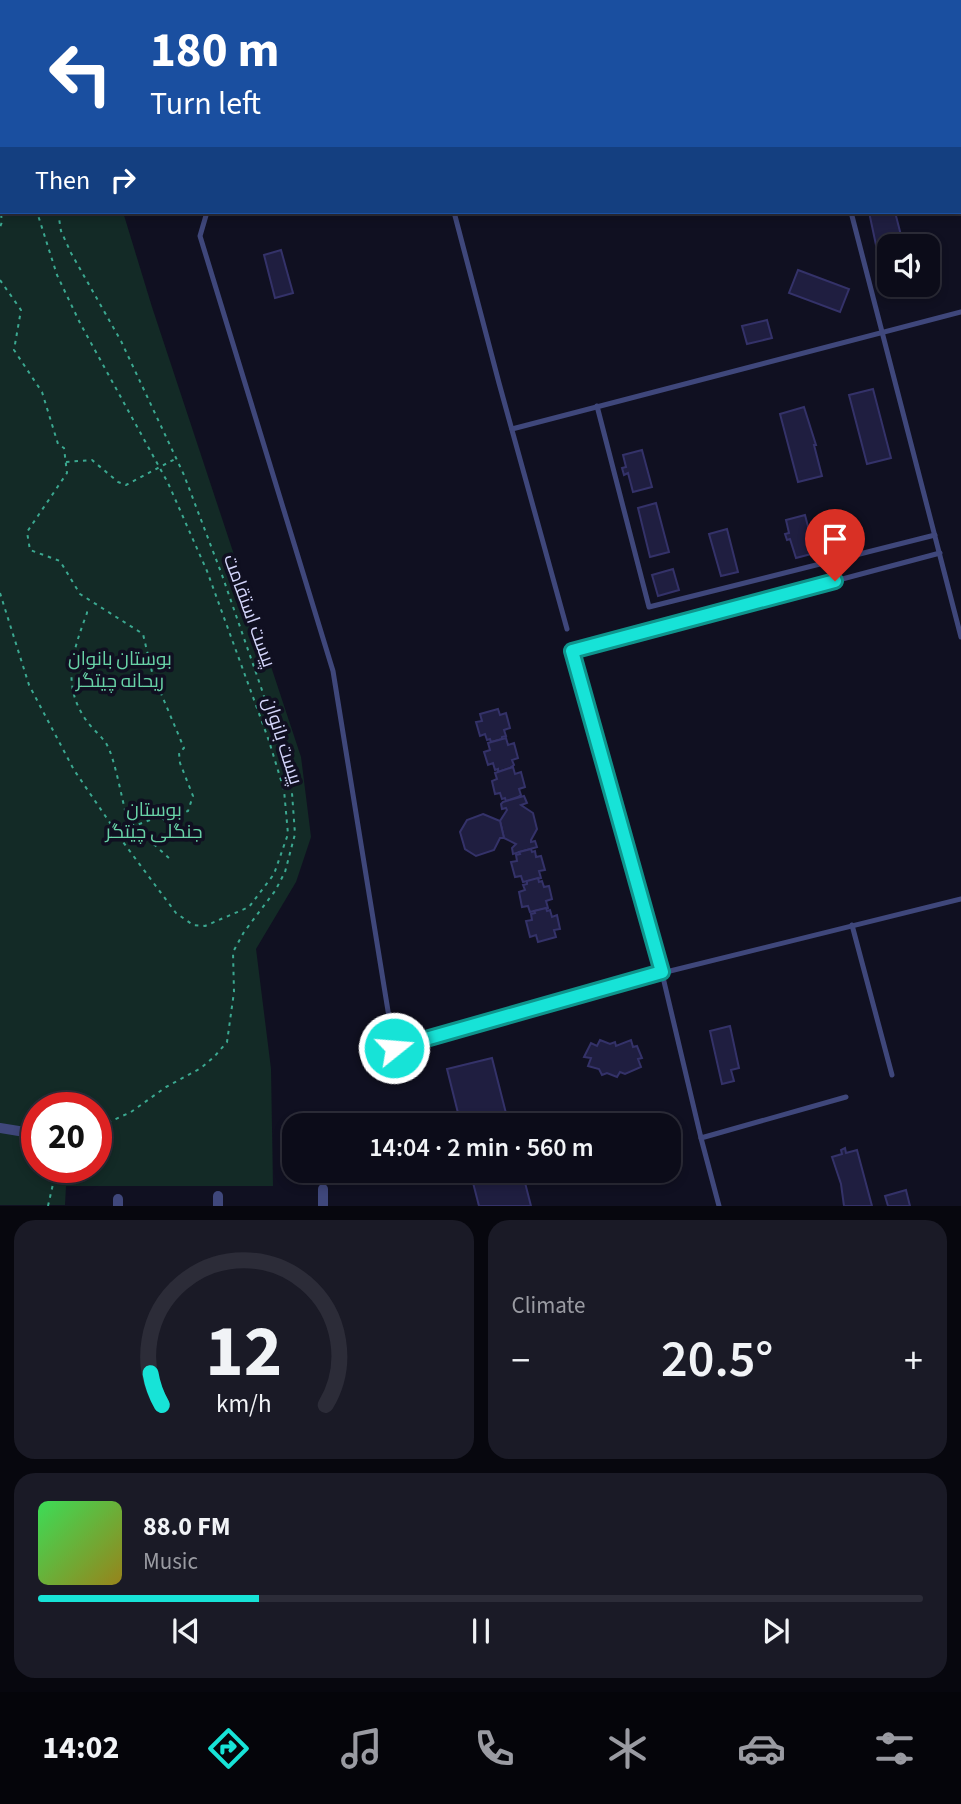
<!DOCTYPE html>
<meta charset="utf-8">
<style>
body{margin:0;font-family:"Source Sans 3",Cairo,sans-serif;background:#1a1a26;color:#f1f3f6;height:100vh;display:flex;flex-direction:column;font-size:26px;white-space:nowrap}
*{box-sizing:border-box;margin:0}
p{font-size:23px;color:#9a9ba2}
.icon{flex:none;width:38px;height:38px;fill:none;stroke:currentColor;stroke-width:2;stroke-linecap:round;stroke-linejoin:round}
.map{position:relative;height:1206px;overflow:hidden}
.side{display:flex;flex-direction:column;gap:14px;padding:14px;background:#07070e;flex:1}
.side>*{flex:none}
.banner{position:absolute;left:0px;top:0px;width:962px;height:214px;box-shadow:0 4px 10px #0003,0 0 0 2px #2c2c38;background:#1a4fa0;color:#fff;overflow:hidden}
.fabs{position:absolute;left:877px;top:234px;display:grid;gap:14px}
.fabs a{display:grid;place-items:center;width:63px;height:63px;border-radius:14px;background:#0c0c19;box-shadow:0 4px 10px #0003,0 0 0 2px #2c2c38;font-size:35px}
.speed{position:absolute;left:21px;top:1092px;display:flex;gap:14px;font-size:35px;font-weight:700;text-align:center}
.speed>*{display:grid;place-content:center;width:91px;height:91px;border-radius:50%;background:#0c0c19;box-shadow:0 4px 10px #0003,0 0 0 2px #2c2c38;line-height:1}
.speed .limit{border:10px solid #d22;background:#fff;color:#111}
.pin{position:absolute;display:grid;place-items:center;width:60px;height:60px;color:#fff;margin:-72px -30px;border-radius:50% 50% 50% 0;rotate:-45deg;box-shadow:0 0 7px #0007}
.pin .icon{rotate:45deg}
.me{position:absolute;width:77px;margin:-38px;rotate:73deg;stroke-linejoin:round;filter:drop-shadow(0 0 5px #0008)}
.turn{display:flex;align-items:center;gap:24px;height:147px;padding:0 35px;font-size:32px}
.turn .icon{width:91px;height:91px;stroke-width:2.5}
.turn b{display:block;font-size:49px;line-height:60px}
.then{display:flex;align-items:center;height:66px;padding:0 35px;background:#0003;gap:14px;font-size:26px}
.big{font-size:52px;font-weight:600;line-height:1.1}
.side .tile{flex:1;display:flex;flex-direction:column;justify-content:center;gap:10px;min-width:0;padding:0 24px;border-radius:21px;background:#1a1a26}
.side .dial{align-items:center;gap:0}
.dial svg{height:182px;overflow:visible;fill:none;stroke:#2c2c38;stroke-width:7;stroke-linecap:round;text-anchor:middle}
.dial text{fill:#f1f3f6;stroke:none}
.song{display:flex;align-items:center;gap:21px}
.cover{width:84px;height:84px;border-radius:10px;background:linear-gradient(135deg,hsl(130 70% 55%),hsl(50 70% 35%))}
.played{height:7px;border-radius:4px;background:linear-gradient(90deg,#17e3d7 25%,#2c2c38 25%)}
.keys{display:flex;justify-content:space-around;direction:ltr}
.heat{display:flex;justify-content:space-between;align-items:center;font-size:38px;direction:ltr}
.side .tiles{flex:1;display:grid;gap:14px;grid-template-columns:1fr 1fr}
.tile:last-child{grid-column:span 2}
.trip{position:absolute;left:282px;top:1113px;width:399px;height:70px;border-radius:21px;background:#0c0c19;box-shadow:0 4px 10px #0003,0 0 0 2px #2c2c38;font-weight:600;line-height:70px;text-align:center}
.dock{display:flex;height:112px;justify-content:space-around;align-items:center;background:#05050a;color:#9a9ba2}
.dock .icon{width:49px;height:49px}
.dock .active{color:#17e3d7}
.dock b{font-size:32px;color:#f1f3f6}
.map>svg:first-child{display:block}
</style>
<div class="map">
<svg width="961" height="1206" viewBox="0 0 961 1206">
<rect width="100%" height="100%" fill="#101021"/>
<path fill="#132a26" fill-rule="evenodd" d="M0,0L60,2H2V212H123L152,307L301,757L311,837L296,882L256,949L271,1069L273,1186H66L65,1205H0ZM37,1108H96V1167H37Z"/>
<g fill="#1f1e40" stroke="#343269" stroke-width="2">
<polygon points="869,212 895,212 904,247 889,247 889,276 886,277 876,245"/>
<polygon points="281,250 293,293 275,298 264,255"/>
<polygon points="798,270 849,289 840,312 789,293"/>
<polygon points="767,320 772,338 747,344 742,326"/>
<polygon points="873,389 891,458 867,464 849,395"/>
<polygon points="804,407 816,445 814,445 822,476 798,482 780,414"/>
<polygon points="642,450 652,487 633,492 628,473 624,475 622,468 626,467 623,455"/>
<polygon points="656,503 669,552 650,557 638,508"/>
<polygon points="805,515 815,553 796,558 790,539 787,540 785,534 789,533 786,520"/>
<polygon points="727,529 738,572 721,576 709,534"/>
<polygon points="673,569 679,590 658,596 652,575"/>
<polygon points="498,709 500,715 506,713 510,728 504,730 506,736 502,737 502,739 491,742 490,739 487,740 485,734 480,736 476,722 482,721 480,714"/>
<polygon points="506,738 508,745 514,743 518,758 512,760 514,765 510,768 498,772 498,769 495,770 493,763 488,765 484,752 490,750 488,743"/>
<polygon points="513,767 515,774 521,772 525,787 519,789 521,795 518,797 506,801 505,798 502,799 500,793 495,794 492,781 497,779 495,773"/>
<polygon points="524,796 527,803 521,805 533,813 537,829 531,840 531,842 535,841 537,847 513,854 512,848 516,844 504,838 500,821 507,810 506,808 502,809 501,804 503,802"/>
<polygon points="483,814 500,821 504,838 500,838 494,850 476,856 465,849 460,832 467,820"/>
<polygon points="531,849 532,852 535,851 536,857 541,856 545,870 539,871 541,878 523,882 521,876 515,877 511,862 517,861 516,855 520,854 519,852"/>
<polygon points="538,878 539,882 542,881 544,887 549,886 552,899 546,901 548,908 530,912 528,906 522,907 519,892 525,890 523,885 527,884 527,881"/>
<polygon points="546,908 547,911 550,910 552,917 557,915 560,929 554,930 556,937 538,942 536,935 530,937 526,921 532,920 531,914 535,913 534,911"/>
<polygon points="730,1026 739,1068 731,1070 734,1081 722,1084 710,1031"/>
<polygon points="600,1040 610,1044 615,1042 616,1046 631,1040 633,1047 637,1046 642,1058 638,1059 641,1067 625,1074 620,1072 617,1077 607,1073 602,1075 599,1069 588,1066 591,1058 584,1057 591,1043 597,1046"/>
<polygon points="492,1058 509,1125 461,1125 447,1069"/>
<polygon points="845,1148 846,1153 857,1150 872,1206 844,1206 841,1184 832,1157 842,1154 841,1150"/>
<polygon points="470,1171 522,1171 531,1206 479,1206"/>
<polygon points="906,1190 910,1206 888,1206 885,1196"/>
</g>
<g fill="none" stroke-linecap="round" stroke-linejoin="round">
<g stroke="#3ba890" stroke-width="2" stroke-dasharray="3.5 5" stroke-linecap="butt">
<polyline points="0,0 2,4"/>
<polyline points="0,50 2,56"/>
<polyline points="0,206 2,222 0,227"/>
<polyline points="58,212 61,231 71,253 121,341 184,475 222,575 263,693 292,793 295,834 285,872 275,891 244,932 233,952 234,992 227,1042 214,1057 201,1068 166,1087 131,1112 96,1128"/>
<path d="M0,280L21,310L14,350L42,392L58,444L64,448L67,473L27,532L30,550L60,561L80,594L143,634L152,672L184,748L179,753L180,763L193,796L188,811L165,820L158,817L134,826L127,818C122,800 115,759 107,745C102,736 92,729 86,720C61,684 73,651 87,613V608"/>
<polyline points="66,462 92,460 118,482 126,485 175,459"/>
<polyline points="0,593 29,685 74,770 123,842 176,913 193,925 205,926 249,907 274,874 288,834 284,790 269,741 207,571 168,483 80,323 57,275 37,212"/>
<polyline points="135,827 171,860"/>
<polyline points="48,1206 53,1184 52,1167"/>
</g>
<g stroke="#3f477b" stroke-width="5">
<polyline points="126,0 127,2"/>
<polyline points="399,0 399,2"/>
<polyline points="677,0 678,2"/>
<polyline points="795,0 796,2"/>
<polyline points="207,212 200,236 333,671 394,1048 662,973 961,899"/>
<polyline points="454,212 499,383 567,629"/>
<polyline points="851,212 961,637"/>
<polyline points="597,406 649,607 935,535"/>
<polyline points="512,429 961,312"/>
<polyline points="852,925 892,1075"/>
<polyline points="846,1097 701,1138 662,973 572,651 940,553"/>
<polyline points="701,1138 719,1206"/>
</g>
<g stroke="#3f477b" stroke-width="10">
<polyline points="0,1128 37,1134"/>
<polyline points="323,1189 323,1206"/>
<polyline points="118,1199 118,1206"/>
<polyline points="218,1206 218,1196"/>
</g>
</g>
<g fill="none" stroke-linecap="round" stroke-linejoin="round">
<g stroke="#0f948c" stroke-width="18">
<polyline id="route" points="394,1048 662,972 572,651 835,581"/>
</g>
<use href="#route" stroke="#17e3d7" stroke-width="12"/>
</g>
<g text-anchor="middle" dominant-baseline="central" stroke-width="7" stroke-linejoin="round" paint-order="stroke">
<g font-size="19" fill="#d4d6fb" stroke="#101021">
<text transform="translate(249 611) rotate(70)">پیست استقامت</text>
<text transform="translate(282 741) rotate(72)">پیست بانوان</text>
</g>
<g font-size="19" fill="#68d3a7" stroke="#101021">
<text x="120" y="659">بوستان بانوان<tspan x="120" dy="22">ریحانه چیتگر</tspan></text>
<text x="154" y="810">بوستان<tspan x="154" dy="22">جنگلی چیتگر</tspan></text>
</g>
</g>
</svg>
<div class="fabs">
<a><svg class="icon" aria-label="sound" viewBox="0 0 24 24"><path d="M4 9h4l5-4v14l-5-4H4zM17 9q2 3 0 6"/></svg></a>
</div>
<div class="speed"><div class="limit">20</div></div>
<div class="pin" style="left:835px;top:581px;background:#d93025"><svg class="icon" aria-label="arrive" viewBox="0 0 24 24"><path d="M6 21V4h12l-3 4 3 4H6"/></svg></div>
<svg class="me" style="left:394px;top:1048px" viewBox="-20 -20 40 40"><circle r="17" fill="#17e3d7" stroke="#fff" stroke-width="3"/><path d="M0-11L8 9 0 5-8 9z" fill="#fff"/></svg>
<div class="trip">14:04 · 2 min · 560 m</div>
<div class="banner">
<div class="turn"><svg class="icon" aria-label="left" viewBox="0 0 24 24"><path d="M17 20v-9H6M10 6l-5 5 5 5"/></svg><div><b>180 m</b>Turn left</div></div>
<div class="then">Then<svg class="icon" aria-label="right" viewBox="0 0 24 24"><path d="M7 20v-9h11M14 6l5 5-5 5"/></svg></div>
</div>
</div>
<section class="side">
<div class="tiles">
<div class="tile dial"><svg viewBox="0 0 100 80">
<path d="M14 69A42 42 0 1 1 86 69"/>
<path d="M14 69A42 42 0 0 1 9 55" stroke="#17e3d7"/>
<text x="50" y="56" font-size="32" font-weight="700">12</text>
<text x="50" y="72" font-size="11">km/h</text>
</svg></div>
<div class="tile"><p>Climate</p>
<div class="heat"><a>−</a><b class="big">20.5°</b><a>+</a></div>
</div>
<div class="tile">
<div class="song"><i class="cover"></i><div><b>88.0 FM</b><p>Music</p></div></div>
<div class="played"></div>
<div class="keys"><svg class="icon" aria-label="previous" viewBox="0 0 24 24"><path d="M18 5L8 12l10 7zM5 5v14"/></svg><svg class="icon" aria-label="pause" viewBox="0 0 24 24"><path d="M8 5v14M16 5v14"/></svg><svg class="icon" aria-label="next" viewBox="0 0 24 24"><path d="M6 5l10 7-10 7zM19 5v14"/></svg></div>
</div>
</div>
</section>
<nav class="dock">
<b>14:02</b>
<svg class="icon active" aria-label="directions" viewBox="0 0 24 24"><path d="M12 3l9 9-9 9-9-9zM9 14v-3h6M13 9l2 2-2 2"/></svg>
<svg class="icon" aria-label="music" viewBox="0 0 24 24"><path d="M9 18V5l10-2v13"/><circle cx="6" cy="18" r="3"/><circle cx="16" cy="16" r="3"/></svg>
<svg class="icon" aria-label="phone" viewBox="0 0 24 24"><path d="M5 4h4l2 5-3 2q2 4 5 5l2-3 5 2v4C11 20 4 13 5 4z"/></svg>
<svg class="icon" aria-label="climate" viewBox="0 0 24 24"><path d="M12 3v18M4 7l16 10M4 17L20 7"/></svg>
<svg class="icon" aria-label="car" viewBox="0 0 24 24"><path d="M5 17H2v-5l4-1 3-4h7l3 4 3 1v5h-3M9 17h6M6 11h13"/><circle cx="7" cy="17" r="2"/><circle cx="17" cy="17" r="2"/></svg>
<svg class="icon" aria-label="filters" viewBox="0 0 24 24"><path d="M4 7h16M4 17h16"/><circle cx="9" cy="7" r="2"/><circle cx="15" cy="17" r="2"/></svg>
</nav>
